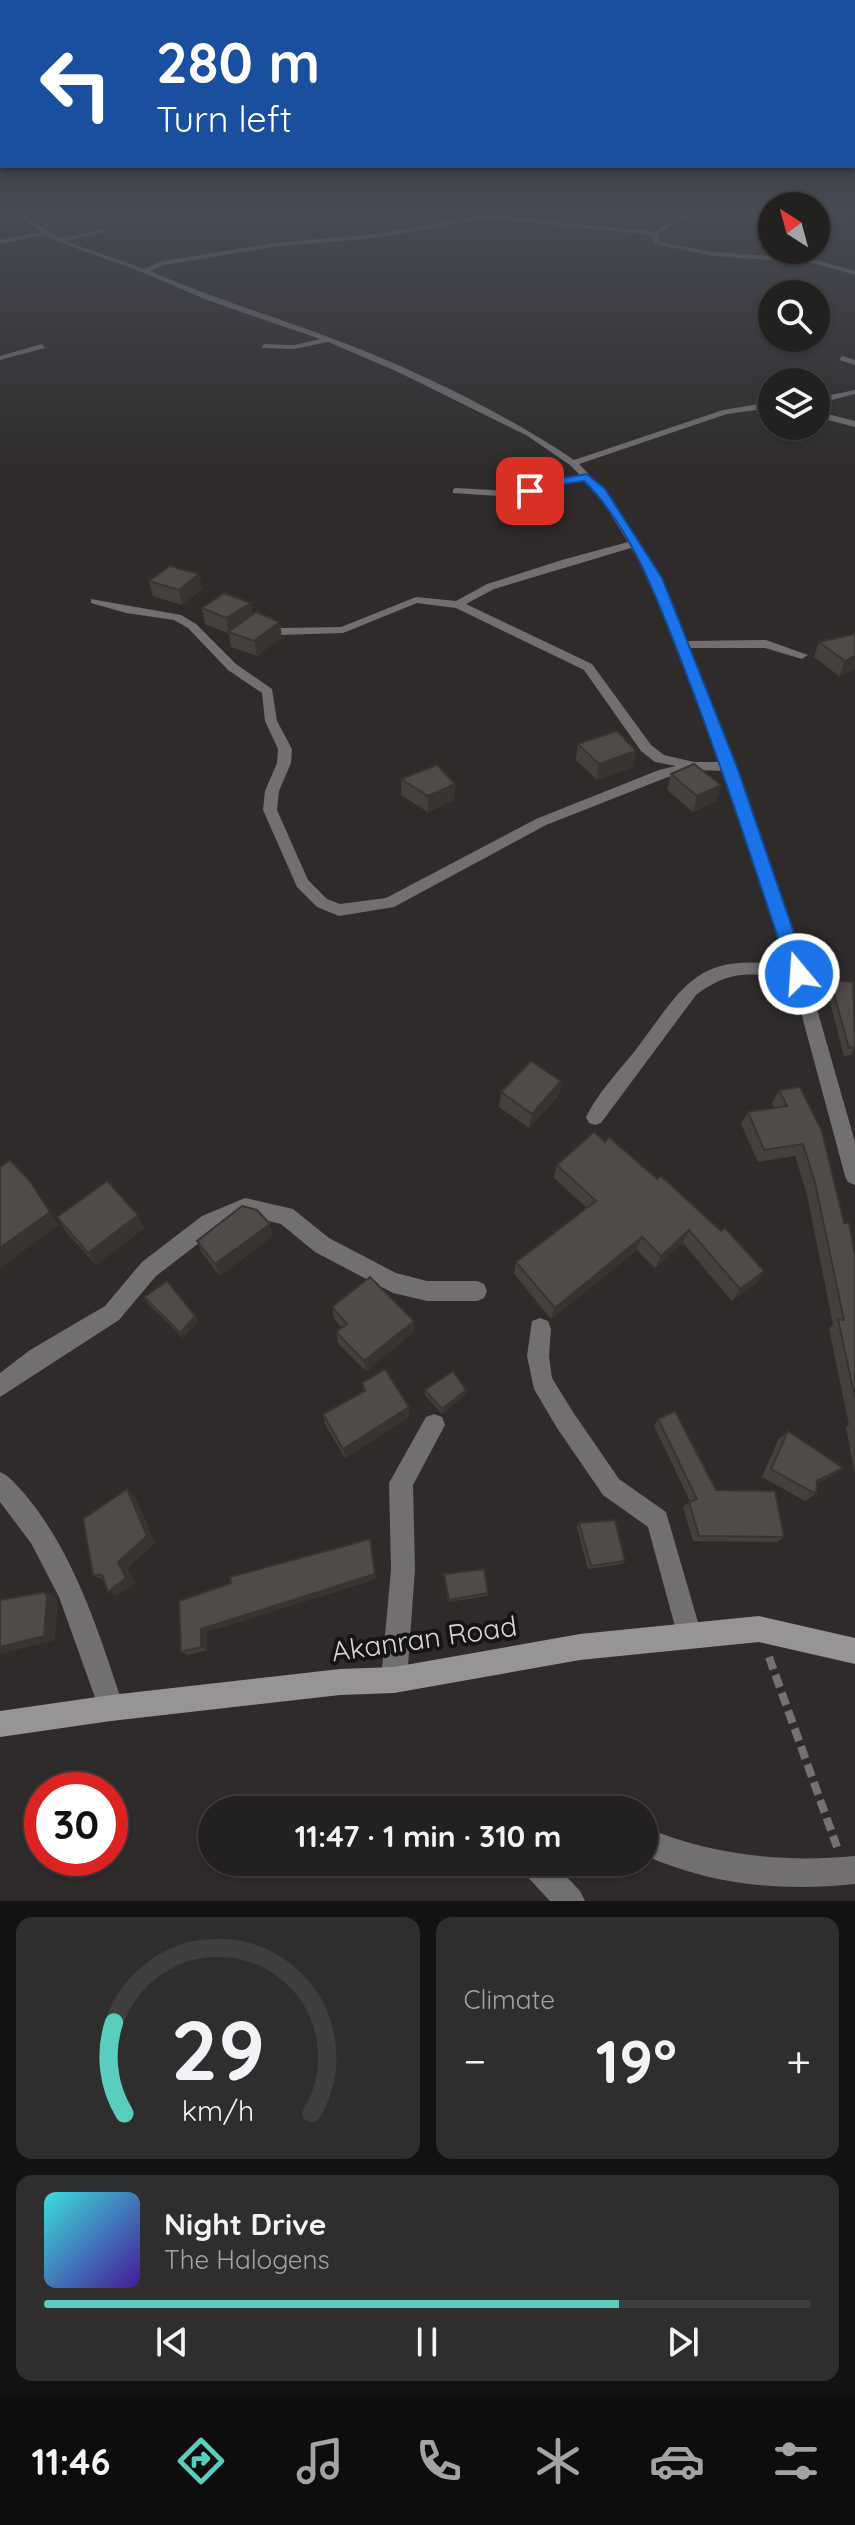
<!DOCTYPE html>
<meta charset="utf-8">
<style>
body{margin:0;font-family:Quicksand,sans-serif;background:#2f2d2d;color:#f1f3f6;height:100vh;display:flex;flex-direction:column;font-size:30px;white-space:nowrap}
*{box-sizing:border-box;margin:0}
p{font-size:26px;color:#a3a3a5}
.icon{flex:none;width:44px;height:44px;fill:none;stroke:currentColor;stroke-width:2;stroke-linecap:round;stroke-linejoin:round}
.map{position:relative;height:1901px;overflow:hidden}
.sheet{display:flex;flex-direction:column;gap:16px;padding:16px;background:#131212;flex:1}
.sheet>*{flex:none}
.top-card{position:absolute;left:0px;top:0px;width:856px;height:168px;box-shadow:0 2px 6px #0004,0 0 0 2px #403e3e;background:#1a4fa0;color:#fff;overflow:hidden}
.needle{width:52px;rotate:324deg}
.tools{position:absolute;left:758px;top:192px;display:grid;gap:16px}
.tools a{display:grid;place-items:center;width:72px;height:72px;border-radius:50%;background:#232020;box-shadow:0 2px 6px #0004,0 0 0 2px #403e3e;font-size:40px}
.speed{position:absolute;left:24px;top:1772px;display:flex;gap:16px;font-size:40px;font-weight:700;text-align:center}
.speed>*{display:grid;place-content:center;width:104px;height:104px;border-radius:50%;background:#232020;box-shadow:0 2px 6px #0004,0 0 0 2px #403e3e;line-height:1}
.speed .limit{border:12px solid #d22;background:#fff;color:#111}
.pin{position:absolute;display:grid;place-items:center;width:68px;height:68px;color:#fff;margin:-34px;border-radius:16px;box-shadow:0 4px 12px #0006}
.me{position:absolute;width:88px;margin:-44px;rotate:342deg;stroke-linejoin:round;filter:drop-shadow(0 0 6px #0008)}
.turn{display:flex;align-items:center;gap:28px;height:168px;padding:0 24px;font-size:36px}
.turn .icon{width:104px;height:104px;stroke-width:2.5}
.turn b{display:block;font-size:56px;line-height:68px}
.big{font-size:60px;font-weight:700;line-height:1.1}
.sheet .widget{flex:1;display:flex;flex-direction:column;justify-content:center;gap:12px;min-width:0;padding:0 28px;border-radius:16px;background:#2f2d2d}
.sheet .dial{align-items:center;gap:0}
.dial svg{height:208px;overflow:visible;fill:none;stroke:#403e3e;stroke-width:7;stroke-linecap:round;text-anchor:middle}
.dial text{fill:#f1f3f6;stroke:none}
.song{display:flex;align-items:center;gap:24px}
.cover{width:96px;height:96px;border-radius:12px;background:linear-gradient(135deg,hsl(180 70% 55%),hsl(260 70% 35%))}
.played{height:8px;border-radius:4px;background:linear-gradient(90deg,#5acebc 75%,#403e3e 75%)}
.keys{display:flex;justify-content:space-around;direction:ltr}
.heat{display:flex;justify-content:space-between;align-items:center;font-size:44px;direction:ltr}
.sheet .tiles{flex:1;display:grid;gap:16px;grid-template-columns:1fr 1fr}
.widget:last-child{grid-column:span 2}
.trip{position:absolute;left:198px;top:1796px;width:460px;height:80px;border-radius:40px;background:#232020;box-shadow:0 2px 6px #0004,0 0 0 2px #403e3e;font-weight:700;line-height:80px;text-align:center}
.tabs{display:flex;height:128px;justify-content:space-around;align-items:center;background:#0e0d0d;color:#a3a3a5}
.tabs .icon{width:56px;height:56px}
.tabs .on{color:#5acebc}
.tabs b{font-size:36px;color:#f1f3f6}
.map>svg:first-child{display:block}
</style>
<div class="map">
<svg width="855" height="1901" viewBox="0 0 855 1901">
<rect width="100%" height="100%" fill="#2f2b2a"/>
<g fill="none" stroke-linecap="round" stroke-linejoin="round">
<polyline stroke="#757170" stroke-width="8" stroke-dasharray="13 6" stroke-linecap="butt" points="769,1657 837,1847"/>
<g fill="#716f6f" fill-rule="evenodd">
<path d="M72,209H82L65,214L45,229L59,238L105,230V232L65,241L144,269L163,261L273,243L377,234L487,214L654,232L671,221L695,211L697,214L675,223L658,235L660,242L713,252L813,259L855,271V275L813,263L713,256L655,244L652,235L487,218L377,238L273,247L165,265L150,271C212,298 276,317 339,341C416,370 506,414 574,460L723,410L772,402V408L727,414L579,464C630,514 660,576 686,641L766,640L808,655L802,659L765,648H689L737,767L807,974L855,1142V1185L848,1182L845,1176L792,979C751,973 731,969 696,995L601,1123L595,1125L589,1123L586,1117C597,1094 618,1072 634,1052C685,985 695,951 788,966L725,771L696,770L668,777L546,825L394,907L339,916L317,907L297,887L263,810L265,791L277,763L278,749L265,721L262,693L228,670L188,628L174,620L126,613L91,603V599L181,615L196,624L236,664L272,689L277,721L292,749L291,763L279,791L277,810L308,880L327,899L340,904L386,898L536,819L659,770L676,766L655,762L641,751L584,670L456,608L417,603L343,633L280,635L260,626V622H268L282,628L341,627L416,597L456,601L487,584L562,560L628,542L597,493L586,481L550,486L512,497L453,493V489L456,488L512,491L549,480L581,476L570,465L526,435L398,372L328,342L294,349L261,348L264,344L294,345L320,339L207,300L142,272L53,240L45,235L0,244V240L41,232L15,211H19L42,227L61,212ZM631,548L650,578L721,762H694L664,755L651,745L592,664L466,604L494,589Z"/>
<polygon points="42,344 45,348 0,360 0,356"/>
<polygon points="842,356 855,360 855,365 839,360"/>
<polygon points="855,390 855,394 816,404 816,398"/>
<polygon points="816,411 855,421 855,427 816,417"/>
<polygon points="245,1198 293,1209 329,1238 396,1273 427,1281 477,1281 484,1284 487,1291 484,1298 477,1301 427,1301 393,1293 315,1252 281,1224 246,1216 216,1230 156,1276 119,1320 0,1397 0,1373 30,1350 105,1306 142,1262 202,1216"/>
<polygon points="540,1318 548,1321 551,1329 549,1356 552,1378 573,1412 619,1479 666,1512 702,1636 698,1645 689,1649 680,1645 648,1527 603,1495 557,1428 534,1389 527,1356 532,1321"/>
<polygon points="434,1414 442,1417 445,1425 413,1485 415,1569 407,1680 403,1689 394,1693 385,1689 381,1680 391,1569 389,1483 426,1417"/>
<path d="M0,1472C10,1476 15,1484 23,1492C75,1553 99,1633 124,1708L120,1717L111,1721L102,1717L59,1597L31,1543L0,1502Z"/>
<path d="M644,1827C712,1855 781,1863 855,1856V1884C782,1892 711,1885 644,1855Z"/>
<polygon points="519,1862 553,1862 580,1891 585,1901 550,1901 523,1872"/>
</g>
<polygon fill="#979494" fill-rule="evenodd" points="759,1616 855,1638 855,1664 759,1642 580,1660 394,1693 340,1695 111,1721 0,1737 0,1711 111,1695 340,1669 394,1667 580,1634"/>
</g>
<g fill="#43403e">
<polygon points="199,574 202,589 182,605 153,596 149,581"/>
<polygon points="251,603 253,614 282,638 257,656 231,647 229,634 205,624 202,608"/>
<polygon points="855,635 855,670 839,676 814,657 819,642"/>
<polygon points="578,744 636,751 633,767 597,780 576,760"/>
<polygon points="671,774 721,785 716,801 693,812 667,790"/>
<polygon points="401,779 455,784 454,800 428,812 401,795"/>
<polygon points="830,980 855,1047 851,1055 844,1056 826,987"/>
<polygon points="561,1081 559,1095 529,1128 499,1107 501,1092"/>
<polygon points="779,1090 844,1223 855,1255 855,1474 846,1427 849,1425 829,1329 833,1324 807,1195 795,1156 758,1162 741,1124 748,1112 774,1108 772,1103"/>
<polygon points="605,1142 657,1179 764,1271 756,1283 732,1301 683,1243 655,1268 637,1250 551,1319 514,1274 516,1262 587,1208 554,1178 557,1165"/>
<polygon points="57,1217 144,1228 96,1265 65,1230"/>
<polygon points="273,1236 220,1276 202,1253 197,1241"/>
<polygon points="144,1297 195,1316 198,1321 183,1338 147,1303"/>
<polygon points="332,1307 414,1321 414,1332 366,1371 338,1343 336,1332 342,1328 334,1319"/>
<polygon points="362,1383 409,1417 345,1458 325,1424 323,1414 364,1391"/>
<polygon points="425,1390 466,1390 465,1395 442,1414 425,1395"/>
<polygon points="658,1419 716,1490 784,1537 777,1542 693,1541 683,1507 690,1501 654,1426"/>
<polygon points="788,1431 832,1476 817,1483 816,1494 805,1501 762,1477 778,1440"/>
<polygon points="135,1497 155,1543 127,1568 135,1583 117,1596 104,1580 93,1575"/>
<polygon points="579,1523 625,1561 622,1564 588,1569 577,1527"/>
<polygon points="370,1539 376,1579 207,1632 207,1650 188,1655 181,1652 179,1601"/>
<polygon points="444,1574 488,1593 487,1596 448,1602"/>
</g>
<g fill="#373432">
<polygon points="199,574 202,589 182,605 179,590"/>
<polygon points="251,603 253,618 228,632 226,618"/>
<polygon points="280,622 282,638 257,656 254,641"/>
<polygon points="855,656 855,670 839,676 845,661"/>
<polygon points="636,751 633,767 597,780 599,764"/>
<polygon points="455,784 454,800 428,812 428,796"/>
<polygon points="721,785 716,801 693,812 697,796"/>
<polygon points="561,1081 559,1095 529,1128 532,1114"/>
<polygon points="30,1181 59,1225 0,1268 0,1248"/>
<polygon points="138,1215 144,1228 96,1265 88,1253"/>
<polygon points="270,1224 273,1236 220,1276 215,1264"/>
<polygon points="689,1230 683,1243 655,1268 661,1256"/>
<polygon points="642,1237 637,1250 551,1319 555,1308"/>
<polygon points="764,1271 756,1283 732,1301 740,1289"/>
<polygon points="195,1316 198,1321 183,1338 180,1333"/>
<polygon points="414,1321 414,1332 366,1371 364,1361"/>
<polygon points="466,1390 465,1395 442,1414 442,1409"/>
<polygon points="409,1407 409,1417 345,1458 343,1449"/>
<polygon points="843,1468 832,1476 806,1489 817,1481"/>
<polygon points="127,1489 135,1497 155,1543 127,1568 135,1583 117,1596 108,1592 118,1562"/>
<polygon points="370,1539 376,1579 207,1632 207,1650 201,1647 201,1629"/>
<polygon points="45,1592 56,1597 58,1603 55,1640 0,1654 0,1647"/>
</g>
<g fill="#4e4b48" stroke="#373432" stroke-width="2">
<polygon points="170,566 199,574 179,590 149,581"/>
<polygon points="224,593 251,603 226,618 202,608"/>
<polygon points="256,612 280,622 254,641 228,632"/>
<polygon points="854,634 855,635 855,656 845,661 819,642"/>
<polygon points="617,731 636,751 599,764 578,744"/>
<polygon points="694,764 721,785 697,796 671,774"/>
<polygon points="437,765 455,784 428,796 401,779"/>
<polygon points="830,980 853,982 855,1047 849,1048"/>
<polygon points="531,1061 561,1081 532,1114 501,1092"/>
<polygon points="800,1087 822,1131 844,1223 849,1223 855,1255 855,1398 838,1319 844,1320 815,1183 803,1144 764,1150 748,1112 787,1106 779,1090"/>
<polygon points="594,1132 605,1142 609,1137 657,1179 661,1176 721,1231 725,1228 764,1271 740,1289 689,1230 661,1256 642,1237 555,1308 516,1262 596,1201 557,1165"/>
<polygon points="10,1160 30,1181 50,1212 0,1248 0,1167"/>
<polygon points="107,1181 138,1215 88,1253 57,1217"/>
<polygon points="242,1206 257,1210 270,1224 215,1264 197,1241"/>
<polygon points="370,1277 414,1321 364,1361 336,1332 347,1324 332,1307"/>
<polygon points="167,1281 195,1316 180,1333 144,1297"/>
<polygon points="385,1369 409,1407 343,1449 323,1414 365,1391 362,1383"/>
<polygon points="453,1371 466,1390 442,1409 425,1390"/>
<polygon points="675,1411 716,1490 775,1491 784,1537 699,1536 689,1502 697,1499 658,1419"/>
<polygon points="788,1431 843,1468 817,1481 816,1494 771,1469"/>
<polygon points="127,1489 147,1536 118,1562 126,1578 108,1592 102,1575 93,1575 83,1519"/>
<polygon points="615,1520 625,1561 591,1566 579,1523"/>
<polygon points="370,1539 375,1574 201,1629 201,1647 181,1652 179,1601 231,1583 230,1577"/>
<polygon points="484,1569 488,1593 449,1600 444,1574"/>
<polygon points="45,1592 47,1598 44,1636 0,1647 0,1600"/>
</g>
<linearGradient id="sky" x2="0" y2="1"><stop stop-color="#1a1817"/><stop offset="0.44" stop-color="#474a55"/><stop offset="1" stop-color="#474a55" stop-opacity="0"/></linearGradient>
<rect width="855" height="475" fill="url(#sky)"/>
<path fill="#1a73e8" stroke="#114b97" stroke-width="2" d="M587,474L605,489L662,578L737,767L808,974L805,980H792L790,974C756,872 723,769 684,668C660,606 633,529 584,481L551,486L530,494L525,491L545,481Z"/>
<g text-anchor="middle" dominant-baseline="central" stroke-width="8" stroke-linejoin="round" paint-order="stroke">
<g font-size="28" fill="#d8d6d5" stroke="#161413">
<text transform="translate(424 1638) rotate(-8)">Akanran Road</text>
</g>
</g>
</svg>
<div class="tools">
<a><svg class="needle" viewBox="-14 -14 28 28"><path d="M0-13l5 13h-10z" fill="#e53935"/><path d="M0 13l5-13h-10z" fill="#a3a3a5"/></svg></a>
<a><svg class="icon" aria-label="search" viewBox="0 0 24 24"><circle cx="10" cy="10" r="6"/><path d="M15 15l6 6"/></svg></a>
<a><svg class="icon" aria-label="layers" viewBox="0 0 24 24"><path d="M12 4l9 5-9 5-9-5zM3 14l9 5 9-5"/></svg></a>
</div>
<div class="speed"><div class="limit">30</div></div>
<div class="pin" style="left:530px;top:491px;background:#d93025"><svg class="icon" aria-label="arrive" viewBox="0 0 24 24"><path d="M6 21V4h12l-3 4 3 4H6"/></svg></div>
<svg class="me" style="left:799px;top:974px" viewBox="-20 -20 40 40"><circle r="17" fill="#1a73e8" stroke="#fff" stroke-width="3"/><path d="M0-11L8 9 0 5-8 9z" fill="#fff"/></svg>
<div class="trip">11:47 · 1 min · 310 m</div>
<div class="top-card">
<div class="turn"><svg class="icon" aria-label="left" viewBox="0 0 24 24"><path d="M17 20v-9H6M10 6l-5 5 5 5"/></svg><div><b>280 m</b>Turn left</div></div>
</div>
</div>
<section class="sheet">
<div class="tiles">
<div class="widget dial"><svg viewBox="0 0 100 80">
<path d="M14 69A42 42 0 1 1 86 69"/>
<path d="M14 69A42 42 0 0 1 10 34" stroke="#5acebc"/>
<text x="50" y="56" font-size="32" font-weight="700">29</text>
<text x="50" y="72" font-size="11">km/h</text>
</svg></div>
<div class="widget"><p>Climate</p>
<div class="heat"><a>−</a><b class="big">19°</b><a>+</a></div>
</div>
<div class="widget">
<div class="song"><i class="cover"></i><div><b>Night Drive</b><p>The Halogens</p></div></div>
<div class="played"></div>
<div class="keys"><svg class="icon" aria-label="previous" viewBox="0 0 24 24"><path d="M18 5L8 12l10 7zM5 5v14"/></svg><svg class="icon" aria-label="pause" viewBox="0 0 24 24"><path d="M8 5v14M16 5v14"/></svg><svg class="icon" aria-label="next" viewBox="0 0 24 24"><path d="M6 5l10 7-10 7zM19 5v14"/></svg></div>
</div>
</div>
</section>
<nav class="tabs">
<b>11:46</b>
<svg class="icon on" aria-label="directions" viewBox="0 0 24 24"><path d="M12 3l9 9-9 9-9-9zM9 14v-3h6M13 9l2 2-2 2"/></svg>
<svg class="icon" aria-label="music" viewBox="0 0 24 24"><path d="M9 18V5l10-2v13"/><circle cx="6" cy="18" r="3"/><circle cx="16" cy="16" r="3"/></svg>
<svg class="icon" aria-label="phone" viewBox="0 0 24 24"><path d="M5 4h4l2 5-3 2q2 4 5 5l2-3 5 2v4C11 20 4 13 5 4z"/></svg>
<svg class="icon" aria-label="climate" viewBox="0 0 24 24"><path d="M12 3v18M4 7l16 10M4 17L20 7"/></svg>
<svg class="icon" aria-label="car" viewBox="0 0 24 24"><path d="M5 17H2v-5l4-1 3-4h7l3 4 3 1v5h-3M9 17h6M6 11h13"/><circle cx="7" cy="17" r="2"/><circle cx="17" cy="17" r="2"/></svg>
<svg class="icon" aria-label="filters" viewBox="0 0 24 24"><path d="M4 7h16M4 17h16"/><circle cx="9" cy="7" r="2"/><circle cx="15" cy="17" r="2"/></svg>
</nav>
